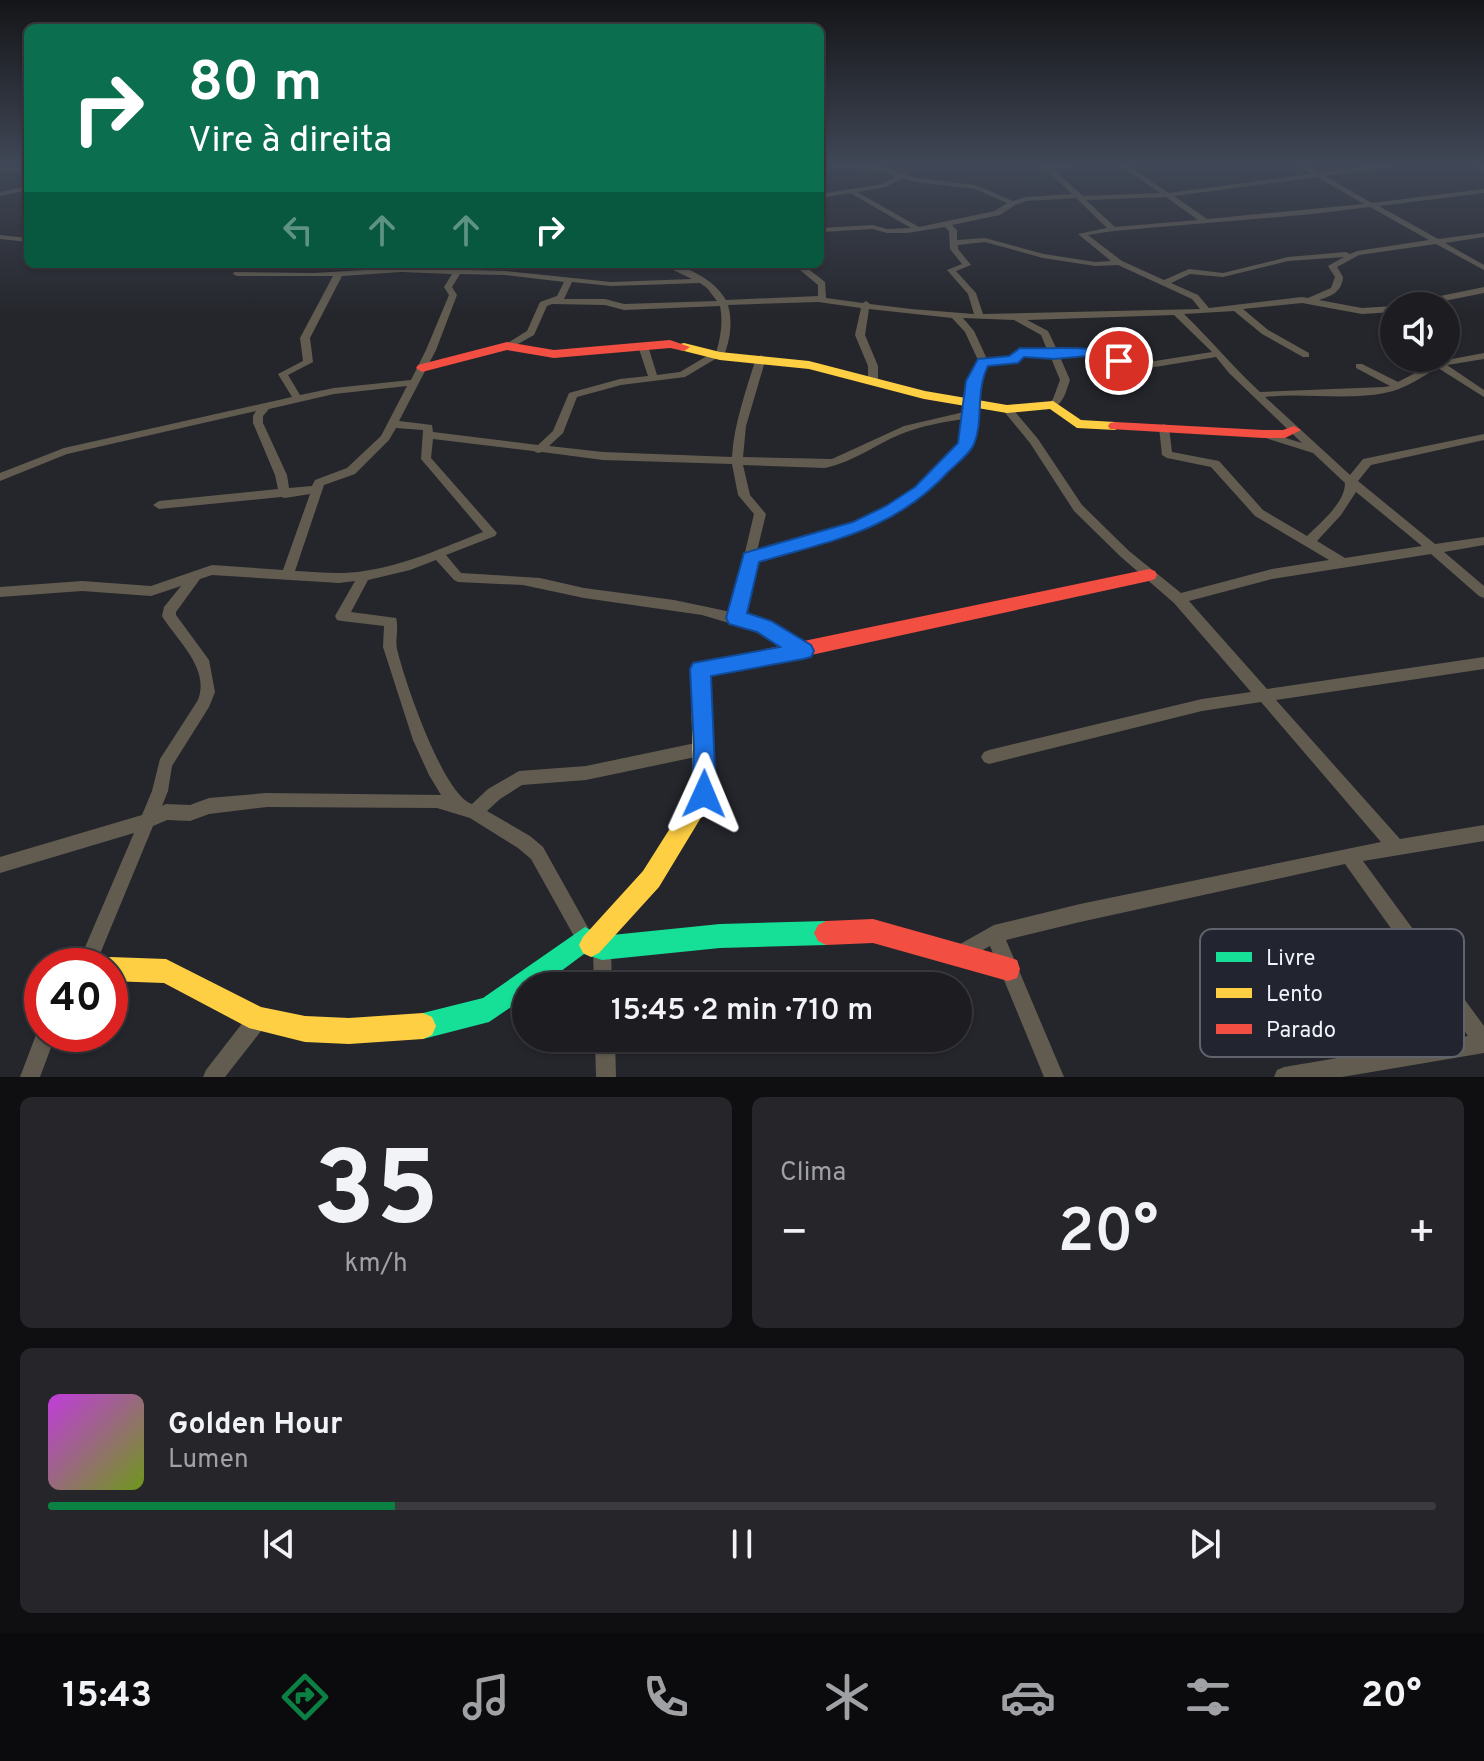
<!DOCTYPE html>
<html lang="pt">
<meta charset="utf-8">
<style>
body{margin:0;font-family:Overpass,sans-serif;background:#25252a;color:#f1f3f6;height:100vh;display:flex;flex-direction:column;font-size:30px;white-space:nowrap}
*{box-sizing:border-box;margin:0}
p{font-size:26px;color:#a0a1a5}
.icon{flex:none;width:44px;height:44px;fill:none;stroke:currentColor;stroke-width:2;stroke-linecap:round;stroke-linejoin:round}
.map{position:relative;height:1077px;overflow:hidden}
.drawer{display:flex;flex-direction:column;gap:20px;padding:20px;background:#0f0f12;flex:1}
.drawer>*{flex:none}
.top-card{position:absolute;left:24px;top:24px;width:800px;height:244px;border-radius:12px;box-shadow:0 2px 6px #0004,0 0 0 2px #3a3a3f;background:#0b6e4f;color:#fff;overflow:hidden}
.controls{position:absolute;left:1380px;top:292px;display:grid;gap:16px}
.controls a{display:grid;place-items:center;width:80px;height:80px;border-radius:50%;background:#1c1c21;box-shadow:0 2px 6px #0004,0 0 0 2px #3a3a3f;font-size:40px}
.speed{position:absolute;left:24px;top:948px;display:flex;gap:16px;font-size:40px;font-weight:700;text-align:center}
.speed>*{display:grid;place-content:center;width:104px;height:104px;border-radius:50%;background:#1c1c21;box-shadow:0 2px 6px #0004,0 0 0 2px #3a3a3f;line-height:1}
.speed .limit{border:12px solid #d22;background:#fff;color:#111}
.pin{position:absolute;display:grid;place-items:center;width:68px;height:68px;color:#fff;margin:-34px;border:4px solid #fff;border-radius:50%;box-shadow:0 2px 8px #0007}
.me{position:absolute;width:88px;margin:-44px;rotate:1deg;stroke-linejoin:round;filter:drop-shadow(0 0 6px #0008)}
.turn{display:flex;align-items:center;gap:28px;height:168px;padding:0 32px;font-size:36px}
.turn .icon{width:104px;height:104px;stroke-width:2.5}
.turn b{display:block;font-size:56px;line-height:68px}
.lanes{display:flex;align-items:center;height:76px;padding:0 32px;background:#0003;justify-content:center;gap:40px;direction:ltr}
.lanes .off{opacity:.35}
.big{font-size:60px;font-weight:600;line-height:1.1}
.drawer .widget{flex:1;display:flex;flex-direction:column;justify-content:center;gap:12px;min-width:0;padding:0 28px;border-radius:12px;background:#25252a}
.drawer .dial{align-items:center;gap:0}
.dial b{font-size:104px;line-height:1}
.song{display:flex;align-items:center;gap:24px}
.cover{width:96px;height:96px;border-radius:12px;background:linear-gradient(135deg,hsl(290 70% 55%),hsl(80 70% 35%))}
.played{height:8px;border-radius:4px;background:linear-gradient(90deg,#0b8043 25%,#3a3a3f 25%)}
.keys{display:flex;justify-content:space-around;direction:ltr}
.heat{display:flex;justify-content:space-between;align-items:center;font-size:44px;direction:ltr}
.drawer .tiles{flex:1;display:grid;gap:20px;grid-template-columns:1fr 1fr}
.widget:last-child{grid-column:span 2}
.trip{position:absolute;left:512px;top:972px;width:460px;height:80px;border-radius:40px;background:#1c1c21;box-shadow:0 2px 6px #0004,0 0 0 2px #3a3a3f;font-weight:600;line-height:80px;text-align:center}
.tab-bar{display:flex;height:128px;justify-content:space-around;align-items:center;background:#0b0b0d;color:#a0a1a5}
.tab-bar .icon{width:56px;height:56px}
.tab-bar .selected{color:#0b8043}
.tab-bar b{font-size:36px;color:#f1f3f6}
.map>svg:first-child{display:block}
</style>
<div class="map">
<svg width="1484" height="1077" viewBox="0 0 1484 1077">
<rect width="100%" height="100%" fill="#25262c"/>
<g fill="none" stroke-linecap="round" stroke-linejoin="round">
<g fill="#625c50" fill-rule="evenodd">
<path d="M829,165L883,167L916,178L976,185L1013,201L1026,197L1072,194L1041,165H1076L1073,167L1053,169L1083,196L1160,193L1120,165H1127L1169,193L1311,174L1297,165H1304L1319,173L1378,165H1394L1391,167L1325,176L1372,203L1484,189V193L1379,206L1438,239L1484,233V237L1445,243L1484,265V270L1436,244L1359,255L1337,267L1343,277C1342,292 1331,296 1319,300L1362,308L1394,306V312L1362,314L1302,303L1243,309L1268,330L1309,353V357H1303L1262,334L1234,311L1184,314C1211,340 1233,367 1260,392L1384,387L1390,386L1356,368V364H1362L1398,382L1436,362L1484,353V359L1447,365L1484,390V397L1438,368C1423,376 1409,386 1393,391C1352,402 1307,392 1265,397L1350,475L1363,459L1484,434V440L1371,465L1358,481L1435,544L1484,537V545L1444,552L1484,586V598L1479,596L1431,554L1272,579L1189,601L1267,689L1484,657V669L1276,700L1400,839L1484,825V841L1363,861L1484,1026V1053L1342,1077H1274L1277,1070L1284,1067L1468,1036L1345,864L1080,922L1006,940L1064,1077H1044L990,946L959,963L953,960L950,954L953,948L994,925L1080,904L1381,842L1261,702L1202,711L989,764L984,762L981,757L984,752L989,750L1202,699L1251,692L1174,603L1121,557L1074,511L1030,443L1002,409L1003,407H1011L1038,439L1082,505L1129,551L1181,593L1272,569L1329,560L1255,516L1211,467L1167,458L1162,455L1159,427L1164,424L1169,427L1172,452L1219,461L1263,510L1307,536C1321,522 1345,503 1345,483L1313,453L1259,436L1258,434L1259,432L1263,431L1302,443L1229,373L1216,357L1155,367L1119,364L1087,355L1060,357L1070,380C1066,391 1064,403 1053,408L1048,405L1053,399L1060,380L1051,358L1022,355L1016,362L986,365L978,381L971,444L925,494L896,514L863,529L755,561L743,616L784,633L808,647L810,651L808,655L803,657L749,629L702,615L584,598L523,585L458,582L454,580L436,560L410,570L368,580L351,612L396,618C399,628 395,639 397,649C404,679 443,795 472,804L488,789L519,771L586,766L705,741L710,743L713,748L710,753L705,755L586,780L522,785L500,799L487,811L530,836L543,847L591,933L594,939L591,945L585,948L579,945L531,859L518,848L470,818L437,808L267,807L209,814L190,821L167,820L153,826L95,966H77L134,833L0,873V857L142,815L152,791L160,759L198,700C210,668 178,642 162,616L164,607L181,586L151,596L82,591L0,597V587L82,581L151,586L212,565L283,570L310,494L285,498L281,497L159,509L153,505L159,501L278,489L275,475L253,423V416L256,411L67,454L0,481V473L64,448L292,397L278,374L303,361L300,338L333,276H237L233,274L234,272L314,273L401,268L505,271L611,282L692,279L661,264C685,264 714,279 726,300L818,296V285L793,264H802L825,282L826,298L863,303L866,301L870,304L911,309L974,314L968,294L947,270L962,264L950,249L949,231L945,227L907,233H887L873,229L820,232V228L873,225L887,229L911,228L850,193L820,198V194L882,184L896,176L882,171L832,167ZM1317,177L1364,204L1207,219L1174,196ZM902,178L915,182L975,189L1007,203L995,211L919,227L857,192L886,187ZM1166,197L1198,220L1115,227L1086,200ZM1076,198L1107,228L1078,234L1111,261L1095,262L1044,254L985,238L957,240V230L952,225L1000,215L1015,205L1026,201ZM1370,207L1429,240L1357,251L1350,254L1346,252L1288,257L1223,273L1189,269L1164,280L1122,261L1088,235L1113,231L1313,214ZM985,242L1043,258L1095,266L1118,265L1192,299L1200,309L983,314L976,293L956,271L971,265L958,249V245ZM1344,257L1328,266L1335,277L1331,288L1308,298L1302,297L1209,308L1198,295L1171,283L1190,274L1223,277L1288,261ZM401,272L452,274L444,287L449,295L426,350L411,380L334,388L300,395L288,375L313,362L310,338L342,276ZM460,274L505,275L564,282L557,296L540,302L527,331L506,344V348L509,349L534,335L547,306L552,304L605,305L624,310L720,306C723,322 721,336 716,353H712L680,372L657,375L648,346L643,343L640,344L638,346L648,376L620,379L569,393L553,431L538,445L433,432L432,425L399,421L436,350L457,295L452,287ZM572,282L611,286L700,283L707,288L717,301L624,304L605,299H564ZM818,302L861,308L855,335L868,366V380L873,383L878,380V366L865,335L869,309L952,318L965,332L978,360L968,381L964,412L904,426L832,459L743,457L746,426L766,358L761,355L756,358C746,391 734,423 732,457L603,452L549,446L563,433L577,397L621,385L685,377L717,358H723C730,341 733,323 728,305ZM1174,315L1212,352L1155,361L1120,358L1087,349L1058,352L1048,331L1027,320ZM963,318L1014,320L1041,335L1048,352L1020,349L1010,357L987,359L974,331ZM407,386L381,436L347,468L315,480L312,486L289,488L287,475L263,423V416L269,409L334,394ZM964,419L961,443L917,488L888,508L855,523L757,551L766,514L750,495L743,465L825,468C853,462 875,445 901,434C921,426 942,422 964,419ZM396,428L423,430L421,459L483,532C444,547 406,565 364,571C341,575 318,572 295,571L324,485L355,474L389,440ZM433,439L533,451L538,453L542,452L603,460L732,464L738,495L754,514L731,612L674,600L584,588L540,578L461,573L446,555L495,536L497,533L431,458ZM1356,492L1422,546L1345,558L1317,541L1341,515ZM212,575L339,583L355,581L335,616L337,620L342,621L384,626L383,647L413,740L429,775L441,795L267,793L209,798L190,805L166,804L162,806L168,791L172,766L209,707L215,692L209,660L176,615V612L200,579Z"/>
<polygon points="1473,165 1484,166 1484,171 1474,166"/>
<polygon points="0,167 28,168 28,172 0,171"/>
<polygon points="28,186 28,190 0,196 0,192"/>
<polygon points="0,235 28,238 28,242 0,239"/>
<polygon points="1484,287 1484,293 1419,306 1402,306 1406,303"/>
<polygon points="602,939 608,942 611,948 612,986 594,986 593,948 596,942"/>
<polygon points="258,1010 265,1012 267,1019 265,1026 225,1077 203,1077 206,1070 251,1012"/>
<polygon points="42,1026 42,1034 56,1034 40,1077 20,1077 39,1027"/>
<polygon points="595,1038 615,1038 616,1077 596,1077"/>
</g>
<polygon fill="#16e098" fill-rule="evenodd" points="826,921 834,925 838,933 834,941 826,945 720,948 602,960 584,954 541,986 526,986 526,997 489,1022 423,1039 414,1035 410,1026 414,1017 423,1013 483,998 585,927 602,936 720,924"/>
<g fill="#ffcf43" fill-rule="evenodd">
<polygon points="684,343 720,352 809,361 925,391 1007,405 1053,401 1081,420 1115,422 1122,426 1115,430 1077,428 1050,409 1007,413 924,399 809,369 720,360 680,350 680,344"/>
<polygon points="742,654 748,657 751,662 748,667 710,675 714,794 711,801 659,887 599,953 591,957 583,953 579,945 583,937 643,871 693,792 691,669 693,664"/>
<polygon points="110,957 166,959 261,1007 305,1016 349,1018 423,1013 432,1017 436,1026 432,1035 423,1039 349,1044 305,1042 249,1028 164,983 110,981 110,966 99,966 101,960"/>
</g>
<g fill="#f24e42" fill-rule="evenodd">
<polygon points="670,340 690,347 684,351 670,348 554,358 507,350 422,372 416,368 418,365 507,342 554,350"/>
<polygon points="1115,422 1263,430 1283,430 1294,426 1301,430 1285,438 1263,438 1110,429 1108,426 1110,423"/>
<polygon points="1149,569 1155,571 1157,575 1155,579 1149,581 742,670 736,667 733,662 736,657 742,654"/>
<polygon points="873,919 1008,957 1017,960 1020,969 1017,978 1008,981 873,943 826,945 818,941 814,933 818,925 826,921"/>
</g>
</g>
<linearGradient id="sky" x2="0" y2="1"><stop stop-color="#141518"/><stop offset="0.52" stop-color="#404756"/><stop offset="1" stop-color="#404756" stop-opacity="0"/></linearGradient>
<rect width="1484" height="316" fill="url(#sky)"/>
<path fill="#1a73e8" stroke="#114b97" stroke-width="2" d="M1020,348C1051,350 1102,342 1126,361L1119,365L1087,356L1054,359L1024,357L1018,363L988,366C975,392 984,420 974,444C970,454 956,464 949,471C894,531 833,540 759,562L747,613L771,621L811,645L814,651L811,657L803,659L711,676L716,794L713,802L704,806L696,802L692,794L694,748L690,669L693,663L780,647L757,632L729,624L726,618L744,553L853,522L886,506L915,487L958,443L966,381L978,359L1009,356Z"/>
<rect x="1200" y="929" width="264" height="128" rx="12" fill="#22242f" stroke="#60626c" stroke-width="2"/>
<rect x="1216" y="952" width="36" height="10" fill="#16e098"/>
<rect x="1216" y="988" width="36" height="10" fill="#ffcf43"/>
<rect x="1216" y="1024" width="36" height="10" fill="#f24e42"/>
<g font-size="22" fill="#f1f2fa">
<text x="1266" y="965">Livre</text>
<text x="1266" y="1001">Lento</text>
<text x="1266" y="1037">Parado</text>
</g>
</svg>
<div class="controls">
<a><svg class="icon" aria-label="sound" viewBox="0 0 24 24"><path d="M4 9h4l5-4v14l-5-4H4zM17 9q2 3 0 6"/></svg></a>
</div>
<div class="speed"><div class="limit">40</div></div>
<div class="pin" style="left:1119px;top:361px;background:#d93025"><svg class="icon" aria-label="arrive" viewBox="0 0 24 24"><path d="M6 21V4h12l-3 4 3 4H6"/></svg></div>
<svg class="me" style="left:704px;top:794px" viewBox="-20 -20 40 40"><path d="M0-17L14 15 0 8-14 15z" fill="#1a73e8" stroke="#fff" stroke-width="4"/></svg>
<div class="trip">15:45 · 2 min · 710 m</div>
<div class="top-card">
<div class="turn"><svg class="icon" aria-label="right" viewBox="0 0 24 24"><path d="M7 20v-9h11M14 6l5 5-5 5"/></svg><div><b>80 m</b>Vire à direita</div></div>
<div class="lanes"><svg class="icon off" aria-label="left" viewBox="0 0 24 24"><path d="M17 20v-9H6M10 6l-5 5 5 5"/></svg><svg class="icon off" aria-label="ahead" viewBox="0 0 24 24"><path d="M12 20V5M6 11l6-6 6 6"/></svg><svg class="icon off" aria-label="ahead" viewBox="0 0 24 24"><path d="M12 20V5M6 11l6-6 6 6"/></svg><svg class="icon" aria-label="right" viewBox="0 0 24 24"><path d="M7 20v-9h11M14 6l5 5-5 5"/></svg></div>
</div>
</div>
<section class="drawer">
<div class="tiles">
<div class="widget dial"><b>35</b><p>km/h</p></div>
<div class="widget"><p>Clima</p>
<div class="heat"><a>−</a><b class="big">20°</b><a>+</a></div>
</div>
<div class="widget">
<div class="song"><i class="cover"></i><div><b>Golden Hour</b><p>Lumen</p></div></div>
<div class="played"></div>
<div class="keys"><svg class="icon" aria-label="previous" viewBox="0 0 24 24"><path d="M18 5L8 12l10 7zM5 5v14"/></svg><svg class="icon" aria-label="pause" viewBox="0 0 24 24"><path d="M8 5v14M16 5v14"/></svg><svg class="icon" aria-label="next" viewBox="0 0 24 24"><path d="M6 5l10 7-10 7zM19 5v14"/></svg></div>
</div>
</div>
</section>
<nav class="tab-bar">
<b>15:43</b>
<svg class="icon selected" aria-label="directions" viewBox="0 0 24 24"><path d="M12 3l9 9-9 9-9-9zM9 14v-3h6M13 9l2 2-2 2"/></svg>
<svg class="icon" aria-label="music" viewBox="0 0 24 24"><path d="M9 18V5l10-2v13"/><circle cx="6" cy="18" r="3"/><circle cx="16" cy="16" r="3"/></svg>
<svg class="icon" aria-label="phone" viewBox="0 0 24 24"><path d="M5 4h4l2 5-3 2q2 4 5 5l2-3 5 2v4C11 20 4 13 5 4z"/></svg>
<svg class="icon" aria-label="climate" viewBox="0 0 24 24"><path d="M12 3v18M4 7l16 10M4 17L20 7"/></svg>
<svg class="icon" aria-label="car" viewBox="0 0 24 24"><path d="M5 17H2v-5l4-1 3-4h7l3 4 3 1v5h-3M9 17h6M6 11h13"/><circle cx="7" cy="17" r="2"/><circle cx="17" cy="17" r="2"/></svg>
<svg class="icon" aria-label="filters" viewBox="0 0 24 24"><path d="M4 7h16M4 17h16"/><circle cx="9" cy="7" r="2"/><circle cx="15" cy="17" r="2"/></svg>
<b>20°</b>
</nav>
